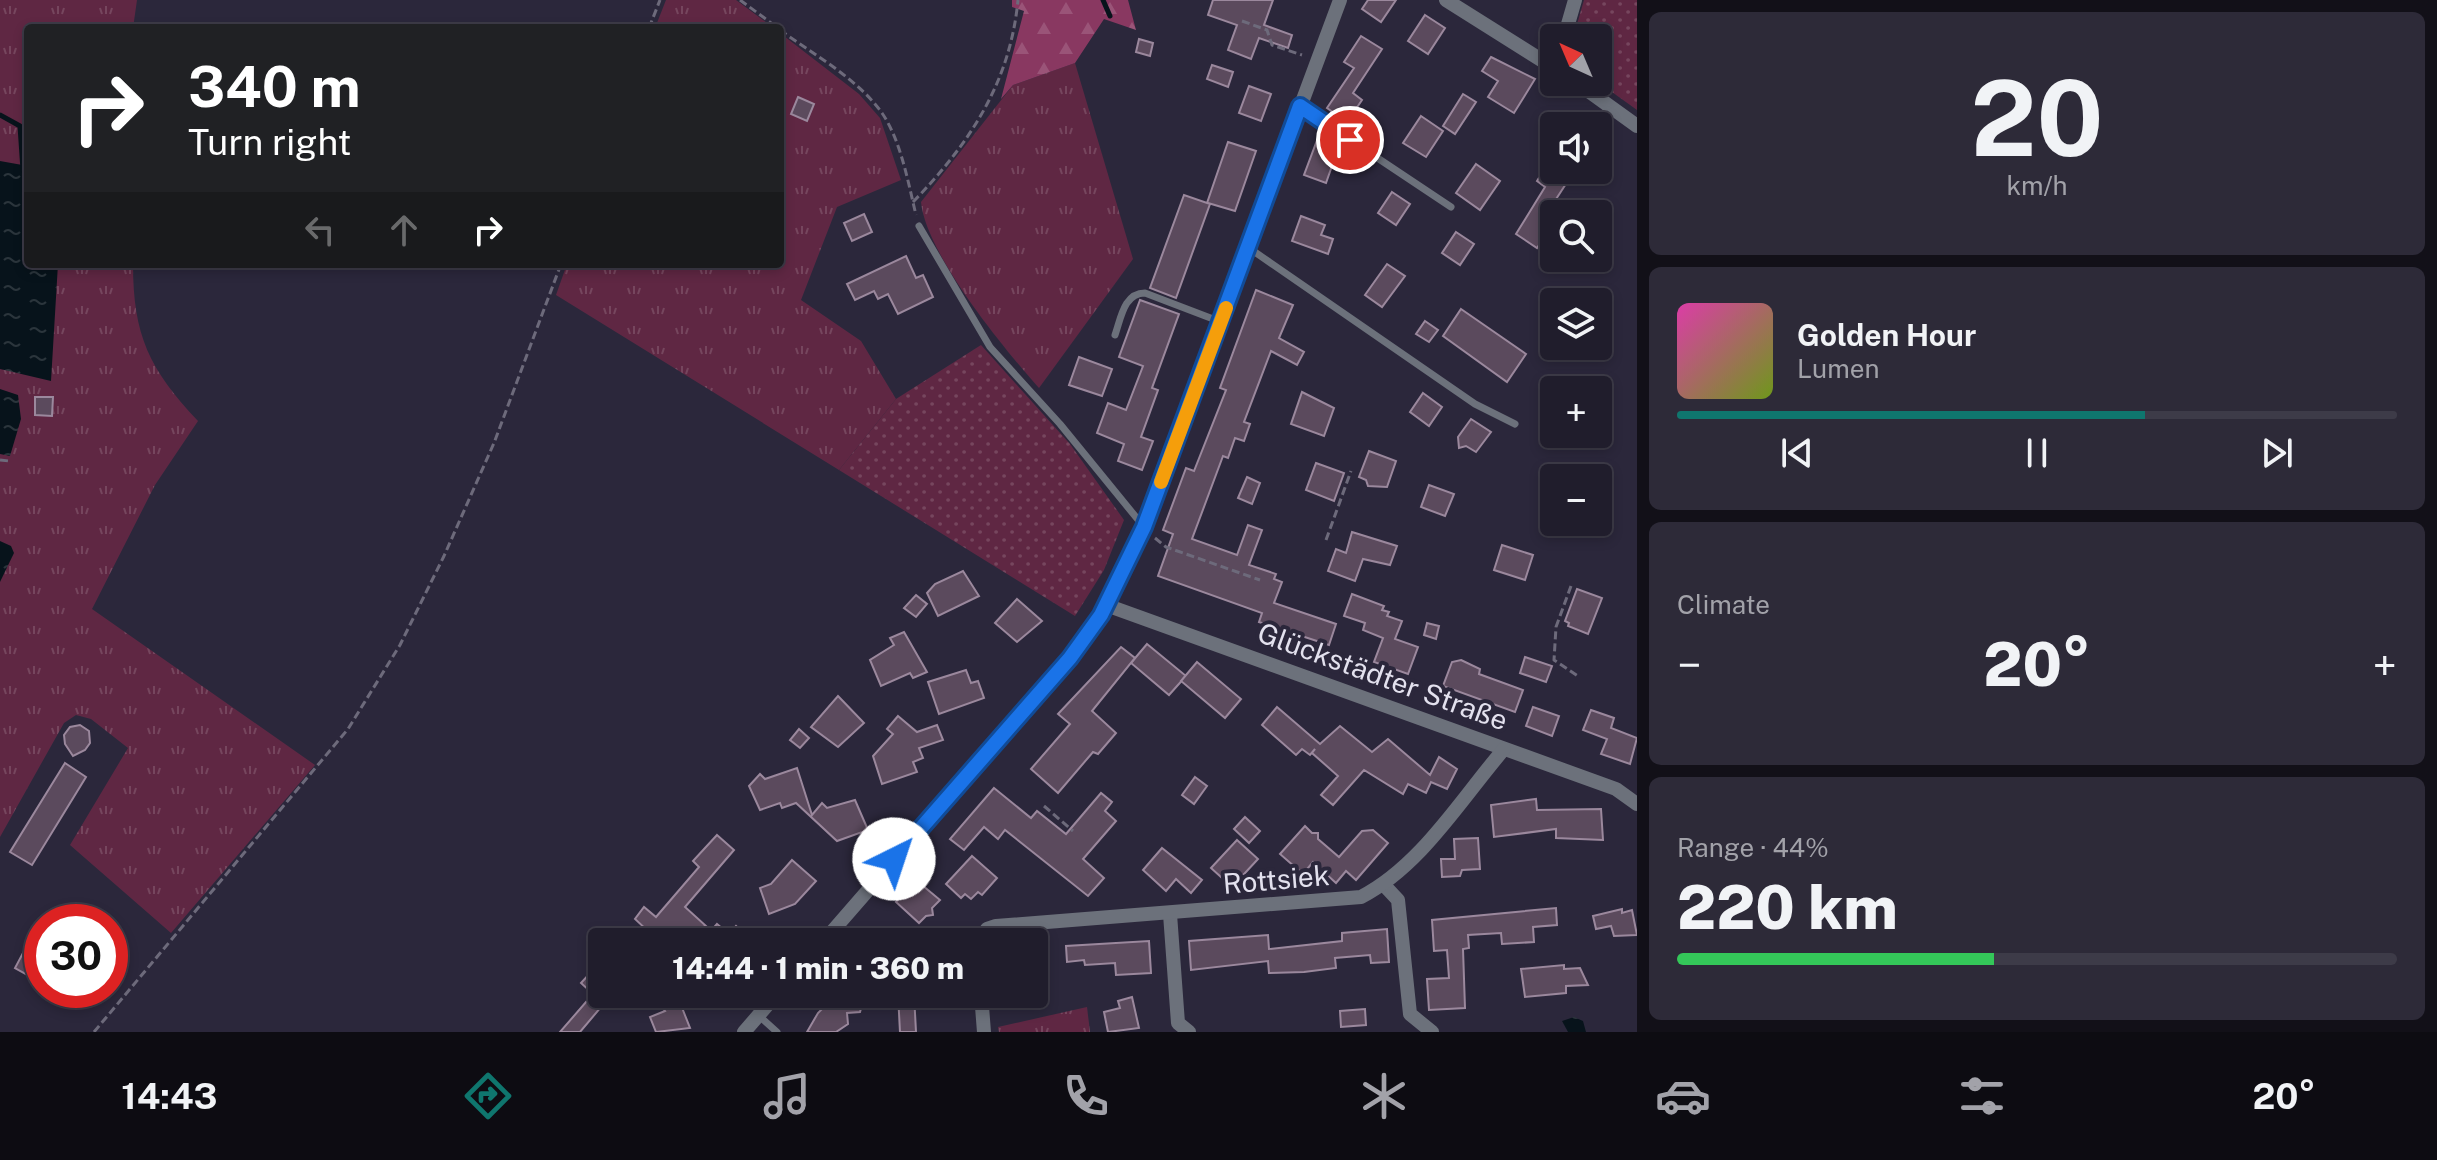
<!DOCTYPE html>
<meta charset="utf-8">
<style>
body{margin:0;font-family:"Public Sans",sans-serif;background:#2d2a38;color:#f1f3f6;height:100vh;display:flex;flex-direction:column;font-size:30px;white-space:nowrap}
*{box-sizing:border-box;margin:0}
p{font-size:26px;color:#a2a2a9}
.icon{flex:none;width:44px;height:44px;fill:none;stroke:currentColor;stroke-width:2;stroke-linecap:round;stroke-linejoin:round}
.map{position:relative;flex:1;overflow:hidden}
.details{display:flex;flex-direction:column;gap:12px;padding:12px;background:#121018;width:800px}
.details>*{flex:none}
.guide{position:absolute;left:24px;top:24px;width:760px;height:244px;border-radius:8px;box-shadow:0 4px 12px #0003,0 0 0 2px #3d3b48;background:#202124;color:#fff;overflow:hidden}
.needle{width:52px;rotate:316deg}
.tools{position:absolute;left:1540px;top:24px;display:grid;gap:16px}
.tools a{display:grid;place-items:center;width:72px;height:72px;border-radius:8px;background:#201d2c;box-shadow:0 4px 12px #0003,0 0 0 2px #3d3b48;font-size:40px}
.speed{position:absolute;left:24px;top:904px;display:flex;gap:16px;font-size:40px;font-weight:700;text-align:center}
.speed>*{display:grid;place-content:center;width:104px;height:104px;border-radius:50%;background:#201d2c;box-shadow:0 4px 12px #0003,0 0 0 2px #3d3b48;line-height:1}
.speed .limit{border:12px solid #d22;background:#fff;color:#111}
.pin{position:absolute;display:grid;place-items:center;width:68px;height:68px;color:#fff;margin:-34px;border:4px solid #fff;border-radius:50%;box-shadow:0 2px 8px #0007}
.me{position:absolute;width:88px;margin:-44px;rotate:41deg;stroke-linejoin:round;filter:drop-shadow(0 0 6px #0008)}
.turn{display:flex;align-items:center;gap:28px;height:168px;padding:0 32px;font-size:36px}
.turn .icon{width:104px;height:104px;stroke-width:2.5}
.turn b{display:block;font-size:56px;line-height:68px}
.lanes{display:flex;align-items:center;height:76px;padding:0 32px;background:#0003;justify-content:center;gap:40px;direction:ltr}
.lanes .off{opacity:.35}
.big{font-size:60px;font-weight:800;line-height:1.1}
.details .widget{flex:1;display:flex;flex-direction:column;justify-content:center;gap:12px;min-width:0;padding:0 28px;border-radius:12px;background:#2d2a38}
.details .dial{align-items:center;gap:0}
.dial b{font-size:104px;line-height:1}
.song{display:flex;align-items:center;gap:24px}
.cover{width:96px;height:96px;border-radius:12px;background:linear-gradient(135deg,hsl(320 70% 55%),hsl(80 70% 35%))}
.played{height:8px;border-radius:4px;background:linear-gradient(90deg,#0f766e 65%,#3d3b48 65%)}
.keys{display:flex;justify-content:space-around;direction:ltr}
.heat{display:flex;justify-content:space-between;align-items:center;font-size:44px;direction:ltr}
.charge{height:12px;border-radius:6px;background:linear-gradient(90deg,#34c759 44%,#3d3b48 0)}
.trip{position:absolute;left:588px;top:928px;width:460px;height:80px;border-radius:8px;background:#201d2c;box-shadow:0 4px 12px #0003,0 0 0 2px #3d3b48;font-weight:800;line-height:80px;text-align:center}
.dock{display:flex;height:128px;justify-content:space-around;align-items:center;background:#0d0c12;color:#a2a2a9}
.dock .icon{width:56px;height:56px}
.dock .current{color:#0f766e}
.dock b{font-size:36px;color:#f1f3f6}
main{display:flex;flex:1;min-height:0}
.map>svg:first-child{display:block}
</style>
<main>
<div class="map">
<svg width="1637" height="1032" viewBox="0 0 1637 1032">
<defs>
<pattern id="grass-tufts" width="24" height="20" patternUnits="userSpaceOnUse" patternTransform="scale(2)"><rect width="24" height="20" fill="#5f2743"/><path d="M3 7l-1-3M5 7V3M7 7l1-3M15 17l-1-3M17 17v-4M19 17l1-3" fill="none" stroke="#76465e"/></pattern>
<pattern id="forest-firs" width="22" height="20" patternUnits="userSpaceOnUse" patternTransform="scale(2)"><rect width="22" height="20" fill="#893861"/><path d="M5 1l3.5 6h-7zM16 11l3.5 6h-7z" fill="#9a5478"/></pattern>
<pattern id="park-dots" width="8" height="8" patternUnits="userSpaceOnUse" patternTransform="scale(2)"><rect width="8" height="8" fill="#5f2743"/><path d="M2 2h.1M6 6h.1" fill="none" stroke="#76465e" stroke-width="1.8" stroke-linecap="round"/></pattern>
<pattern id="water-ripples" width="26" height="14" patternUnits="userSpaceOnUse" patternTransform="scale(2)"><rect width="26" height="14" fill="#07131b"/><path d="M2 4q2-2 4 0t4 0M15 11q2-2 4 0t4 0" fill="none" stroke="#2b353c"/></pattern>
</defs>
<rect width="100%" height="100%" fill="#2b273b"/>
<g fill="url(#grass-tufts)">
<path d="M0,0H137L133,28H28V264H133C133,335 149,369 198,421L155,485L92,609L315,765L171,933L70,845L128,748L91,719L76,715L64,723L0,837Z"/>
<polygon points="666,0 736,0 774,28 655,28"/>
<polygon points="780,33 859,94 880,118 901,180 837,207 801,300 861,341 896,399 839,470 556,295 567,264 780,264"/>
<path d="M1075,63L1133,259L1039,388C1004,349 926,254 921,202L1013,85Z"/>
<polygon points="1087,1007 1090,1032 999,1032 998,1027"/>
</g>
<polygon fill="url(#forest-firs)" points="1012,0 1128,0 1136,30 1104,19 1075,63 1013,85 1001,99 1024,11 1012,7"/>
<g fill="url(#park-dots)">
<polygon points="1584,0 1637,0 1637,110 1598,82 1598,38 1573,38"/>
<polygon points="981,345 1070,444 1124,520 1104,570 1075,616 839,470 896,399"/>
</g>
<g fill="url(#water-ripples)">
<polygon points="0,161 28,166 28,264 58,264 51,381 0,369"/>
<polygon points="0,389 18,395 21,419 10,456 0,454"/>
<polygon points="0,541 11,546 14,553 0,582"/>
<polygon points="1574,1017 1583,1021 1586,1032 1568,1032 1562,1021"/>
</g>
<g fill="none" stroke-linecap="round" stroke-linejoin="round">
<g stroke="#07131b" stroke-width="5">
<polyline points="1103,0 1110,16"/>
<polyline points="0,115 20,126 23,170"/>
</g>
</g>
<g fill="#5b4a5d" stroke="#9b889d" stroke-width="2">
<polygon points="1213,0 1273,0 1264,25 1292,35 1288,48 1259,38 1251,59 1228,50 1237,25 1208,15"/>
<polygon points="1368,0 1396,0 1381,22 1362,9"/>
<polygon points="1425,15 1445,28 1428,54 1408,41"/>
<polygon points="1361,36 1382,49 1353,93 1362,100 1347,122 1327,108 1354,68 1344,62"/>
<polygon points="1139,39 1153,43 1150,56 1136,52"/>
<polygon points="1491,57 1535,79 1514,113 1488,97 1498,81 1482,71"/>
<polygon points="1212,65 1233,72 1228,87 1207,79"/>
<polygon points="1249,86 1271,94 1261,121 1239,113"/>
<polygon points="1463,94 1476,102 1455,134 1443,126"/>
<polygon points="798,97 814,104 807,121 791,114"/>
<polygon points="1421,116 1443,131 1426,157 1403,143"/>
<polygon points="1319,135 1340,143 1326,183 1304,175"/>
<polygon points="1228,142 1256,151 1235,211 1208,203 1210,204 1176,298 1150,288 1184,195 1207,203"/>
<polygon points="1554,154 1554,170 1575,170 1547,213 1554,218 1554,223 1537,248 1516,234 1545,187 1537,181"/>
<polygon points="1476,164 1500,181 1480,210 1456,193"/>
<polygon points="1392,192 1410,204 1396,225 1378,213"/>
<polygon points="864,214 872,232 852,241 844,223"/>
<polygon points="1301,216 1325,225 1321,235 1333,239 1328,254 1292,241"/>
<polygon points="1456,232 1474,244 1460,265 1442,253"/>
<polygon points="906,256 916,278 923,275 933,297 898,314 888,294 878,299 874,291 855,300 847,284"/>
<polygon points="1387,264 1405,276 1382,307 1365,295"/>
<polygon points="1256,290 1293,305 1279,338 1304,352 1297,365 1271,351 1244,422 1250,424 1244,441 1235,438 1228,458 1223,456 1192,539 1237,555 1248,525 1262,530 1249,565 1276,574 1274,579 1282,582 1274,603 1336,624 1329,645 1259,622 1262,613 1158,576 1173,534 1163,530 1186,468 1194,471 1226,390 1220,388"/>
<polygon points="1140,300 1179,314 1152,388 1158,390 1141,437 1153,441 1142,470 1118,461 1124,444 1097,433 1108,403 1126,410 1143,366 1119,357"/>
<polygon points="1461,309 1526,354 1507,382 1443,336"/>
<polygon points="1425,321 1438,330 1429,342 1416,334"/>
<polygon points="1079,357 1112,369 1102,396 1069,385"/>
<polygon points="1302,392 1334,408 1324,436 1291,424"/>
<polygon points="1423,393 1442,407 1429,426 1410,412"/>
<polygon points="35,397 53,397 52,416 35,415"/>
<polygon points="1471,419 1491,432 1476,452 1466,446 1459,448 1458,437"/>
<polygon points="1369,451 1396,461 1387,487 1368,486 1366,480 1359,477"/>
<polygon points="1316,463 1344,473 1334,501 1306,490"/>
<polygon points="1247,477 1260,483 1252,504 1238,498"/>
<polygon points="1429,485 1454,494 1445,516 1421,507"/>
<polygon points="1352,532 1397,546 1390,565 1363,559 1355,581 1328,571 1336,549 1346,553"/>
<polygon points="1502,545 1533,555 1525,580 1494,570"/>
<polygon points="963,571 979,596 938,616 927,593 935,584"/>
<polygon points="1577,589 1602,598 1588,634 1568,626 1569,623 1565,621"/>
<polygon points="1352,594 1384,606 1382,610 1389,612 1387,616 1402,621 1395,639 1418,647 1408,674 1374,662 1383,638 1363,630 1365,623 1344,616"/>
<polygon points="916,595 927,604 916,617 904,608"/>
<polygon points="1017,599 1042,621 1017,642 995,623"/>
<polygon points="1427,623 1439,626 1436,639 1424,635"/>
<polygon points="904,632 927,672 913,678 910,673 881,686 870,660 894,645 890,638"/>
<polygon points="1147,644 1186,676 1169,695 1131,663"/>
<polygon points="1121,647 1135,658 1092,711 1116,733 1098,754 1093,752 1058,793 1031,769 1070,724 1058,714"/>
<polygon points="1525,657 1552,666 1546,682 1520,673"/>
<polygon points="1461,660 1480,669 1479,674 1523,690 1515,712 1443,686 1452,662"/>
<polygon points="1197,662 1241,699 1225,718 1181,681"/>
<polygon points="966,670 971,683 978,681 984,698 939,714 928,682"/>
<polygon points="838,696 864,723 838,747 811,727"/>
<polygon points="1277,707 1320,744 1340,726 1372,752 1388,739 1430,775 1439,757 1457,769 1447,789 1431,782 1426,793 1408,784 1403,794 1364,770 1333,805 1321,795 1338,776 1312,753 1315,749 1310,755 1302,749 1296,755 1262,725"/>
<polygon points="1533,707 1559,716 1552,736 1526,726"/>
<polygon points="1591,710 1614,718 1611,728 1637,738 1630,764 1601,754 1607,739 1583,730"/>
<polygon points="898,716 917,732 937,725 943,740 919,748 923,758 913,762 917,772 882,784 873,756 893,734 887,729"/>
<polygon points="80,725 89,731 90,743 85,750 73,756 65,744 64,735 70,727"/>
<polygon points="799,729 809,738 800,748 790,740"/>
<polygon points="65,763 86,777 32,865 10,852"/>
<polygon points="797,768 812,815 822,803 827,808 855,800 868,830 837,841 796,803 782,808 780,803 760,810 749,786 760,774 765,779"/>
<polygon points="1195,777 1207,786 1194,804 1182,795"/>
<polygon points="994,788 1031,818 1037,811 1066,834 1101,793 1112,802 1105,811 1116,821 1083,859 1104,878 1088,896 1005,830 998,839 984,827 964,850 950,839"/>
<polygon points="1536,799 1537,810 1601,809 1603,840 1556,838 1556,829 1494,837 1491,805"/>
<polygon points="1245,817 1260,831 1249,843 1234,829"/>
<polygon points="1305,826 1312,833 1318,833 1318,839 1339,857 1362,831 1373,830 1388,843 1356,880 1346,871 1336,883 1313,862 1303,874 1280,854"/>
<polygon points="717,835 734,850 685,907 706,926 653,942 649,932 635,919 644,907 656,917 699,867 693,861"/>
<polygon points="1478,838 1480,869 1462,870 1460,876 1442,877 1441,859 1455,859 1454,839"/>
<polygon points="1237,840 1258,859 1232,887 1211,868"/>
<polygon points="1162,848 1202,880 1191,893 1176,879 1166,891 1143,870"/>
<polygon points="972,856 997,878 982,895 978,892 971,899 965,894 961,898 946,884"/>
<polygon points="792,860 816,881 795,904 769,914 760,888 771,884"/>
<polygon points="916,880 940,900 932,908 933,915 926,916 919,923 896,902"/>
<polygon points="1556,908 1557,925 1533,927 1534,942 1502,944 1501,933 1468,935 1469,948 1463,949 1465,1008 1429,1010 1427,979 1449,978 1447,950 1434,951 1432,920"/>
<polygon points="1622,909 1622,913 1632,910 1637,935 1614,936 1611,926 1596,929 1593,916"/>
<polygon points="717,924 729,934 736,926 753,942 701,942"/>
<polygon points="1387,929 1389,962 1371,963 1370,955 1335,958 1336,968 1304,972 1269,973 1268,961 1191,970 1189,941 1268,935 1269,949 1342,941 1342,933"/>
<polygon points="32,936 42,941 42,983 15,968"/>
<polygon points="1149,941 1151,973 1116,975 1115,963 1085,965 1084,960 1067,962 1066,946"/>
<polygon points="1564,965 1564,969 1580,968 1588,985 1566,986 1566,993 1525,997 1521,969"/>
<polygon points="602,967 602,994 612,994 580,1032 560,1032 593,994 581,983 591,972 595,975"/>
<polygon points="837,994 865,994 860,1012 847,1013 848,1024 836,1032 807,1032 818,1013"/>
<polygon points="898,994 914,994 916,1032 900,1032"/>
<polygon points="1132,997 1139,1028 1108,1032 1104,1012 1120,1008 1118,1001"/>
<polygon points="679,1000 690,1028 656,1032 650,1017 665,1011 661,1006"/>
<polygon points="1365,1009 1366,1025 1341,1027 1340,1011"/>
</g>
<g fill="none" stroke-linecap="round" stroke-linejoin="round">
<g stroke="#6d6a7b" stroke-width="3" stroke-dasharray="8 4" stroke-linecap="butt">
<polyline points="740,0 778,28"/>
<polyline points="1242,21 1267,30 1272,45 1302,55"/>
<polyline points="649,28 660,0"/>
<path d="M780,30C813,54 858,79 882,113C901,141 908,182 916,215"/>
<path d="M913,202C970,143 1010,83 1018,0"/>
<polyline points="0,460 9,461"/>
<polyline points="1155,538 1166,547 1260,580"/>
<polyline points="1326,540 1351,471"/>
<polyline points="1571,586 1556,627 1554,660 1578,676"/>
<polyline points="1044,806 1073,831"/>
<polyline points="851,933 878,938 966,933"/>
<polyline points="94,1032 348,729 400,645 444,556 494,443 561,264"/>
</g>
<g stroke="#6c717b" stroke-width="7">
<polyline points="1301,107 1451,207"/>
<polyline points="919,226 990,347 1060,424 1144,527"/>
<polyline points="1249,248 1475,404 1515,424"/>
<path d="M1115,335C1121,318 1124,293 1145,293L1221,322"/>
<polyline points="758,1015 777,1032"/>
</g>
<g stroke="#6c717b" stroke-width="14">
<polyline points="1446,0 1554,68"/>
<polyline points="1564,38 1575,0"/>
<polyline points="1576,82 1637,126"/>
<polyline points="1106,605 1616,789 1637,804"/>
<polyline points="1384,885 1398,900 1410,1014 1432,1032"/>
<polyline points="1170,914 1178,1023 1189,1032"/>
<polyline points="823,942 1070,658 1101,615 1144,527 1340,0"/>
<path d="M979,942L987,929L996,926L1361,897C1421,866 1461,799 1504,749"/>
<polyline points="981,994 984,1032"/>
<polyline points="744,1032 777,994"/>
</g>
</g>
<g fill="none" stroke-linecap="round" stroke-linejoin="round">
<g stroke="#114b97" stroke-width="20">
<polyline id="route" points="894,859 1070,658 1101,615 1144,527 1300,106 1350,140"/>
</g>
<use href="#route" stroke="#1a73e8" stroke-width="14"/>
<polyline stroke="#f59e0b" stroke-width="14" points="1161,482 1226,308"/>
</g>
<g text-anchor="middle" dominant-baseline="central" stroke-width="8" stroke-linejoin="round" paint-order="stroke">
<g font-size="28" fill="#e3e1ee" stroke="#2b273b">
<text transform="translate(1383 676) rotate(20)">Glückstädter Straße</text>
<text transform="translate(1276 879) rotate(-5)">Rottsiek</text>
</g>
</g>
</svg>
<div class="tools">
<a><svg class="needle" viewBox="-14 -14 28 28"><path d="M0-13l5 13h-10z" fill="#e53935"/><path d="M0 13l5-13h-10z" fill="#a2a2a9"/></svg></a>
<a><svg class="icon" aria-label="sound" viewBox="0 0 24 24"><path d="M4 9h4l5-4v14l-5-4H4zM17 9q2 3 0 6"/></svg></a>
<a><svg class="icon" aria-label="search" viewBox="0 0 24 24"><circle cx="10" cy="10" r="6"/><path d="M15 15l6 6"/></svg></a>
<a><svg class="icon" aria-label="layers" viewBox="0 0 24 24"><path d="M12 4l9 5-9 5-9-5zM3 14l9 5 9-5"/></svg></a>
<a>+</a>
<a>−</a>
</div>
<div class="speed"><div class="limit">30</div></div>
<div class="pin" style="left:1350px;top:140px;background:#d93025"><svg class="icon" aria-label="arrive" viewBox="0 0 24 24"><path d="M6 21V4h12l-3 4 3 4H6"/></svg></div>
<svg class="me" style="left:894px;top:859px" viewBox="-20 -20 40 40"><circle r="19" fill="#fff"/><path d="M0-13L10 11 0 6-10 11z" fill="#1a73e8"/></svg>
<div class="trip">14:44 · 1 min · 360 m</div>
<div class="guide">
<div class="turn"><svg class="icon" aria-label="right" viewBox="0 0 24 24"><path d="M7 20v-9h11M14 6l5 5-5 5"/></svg><div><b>340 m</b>Turn right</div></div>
<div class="lanes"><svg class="icon off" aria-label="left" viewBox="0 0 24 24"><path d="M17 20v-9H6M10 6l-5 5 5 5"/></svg><svg class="icon off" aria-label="ahead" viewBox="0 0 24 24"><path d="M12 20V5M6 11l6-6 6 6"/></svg><svg class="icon" aria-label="right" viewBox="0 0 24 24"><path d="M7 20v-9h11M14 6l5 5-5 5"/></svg></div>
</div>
</div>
<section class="details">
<div class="widget dial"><b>20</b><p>km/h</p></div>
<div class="widget">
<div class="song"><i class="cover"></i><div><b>Golden Hour</b><p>Lumen</p></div></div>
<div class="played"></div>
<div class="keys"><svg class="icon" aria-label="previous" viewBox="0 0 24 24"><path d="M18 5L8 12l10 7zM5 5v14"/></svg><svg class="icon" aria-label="pause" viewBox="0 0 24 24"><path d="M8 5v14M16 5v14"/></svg><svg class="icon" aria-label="next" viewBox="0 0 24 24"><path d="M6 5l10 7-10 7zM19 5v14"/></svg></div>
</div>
<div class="widget"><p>Climate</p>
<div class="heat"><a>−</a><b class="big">20°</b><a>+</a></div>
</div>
<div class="widget"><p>Range · 44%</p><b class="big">220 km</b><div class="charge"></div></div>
</section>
</main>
<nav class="dock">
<b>14:43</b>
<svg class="icon current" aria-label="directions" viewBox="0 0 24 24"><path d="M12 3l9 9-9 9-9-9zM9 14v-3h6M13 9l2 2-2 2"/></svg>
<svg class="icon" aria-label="music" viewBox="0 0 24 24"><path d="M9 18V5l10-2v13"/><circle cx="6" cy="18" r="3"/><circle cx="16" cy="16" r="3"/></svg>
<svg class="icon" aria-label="phone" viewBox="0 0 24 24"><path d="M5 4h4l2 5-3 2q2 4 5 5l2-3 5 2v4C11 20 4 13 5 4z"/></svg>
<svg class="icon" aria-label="climate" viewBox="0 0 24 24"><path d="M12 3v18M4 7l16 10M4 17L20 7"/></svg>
<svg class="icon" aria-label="car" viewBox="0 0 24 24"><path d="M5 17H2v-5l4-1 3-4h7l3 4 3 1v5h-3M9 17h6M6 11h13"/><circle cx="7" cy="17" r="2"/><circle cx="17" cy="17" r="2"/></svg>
<svg class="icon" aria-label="filters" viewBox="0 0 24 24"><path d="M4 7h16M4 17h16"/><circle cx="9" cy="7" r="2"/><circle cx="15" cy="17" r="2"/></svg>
<b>20°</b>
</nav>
